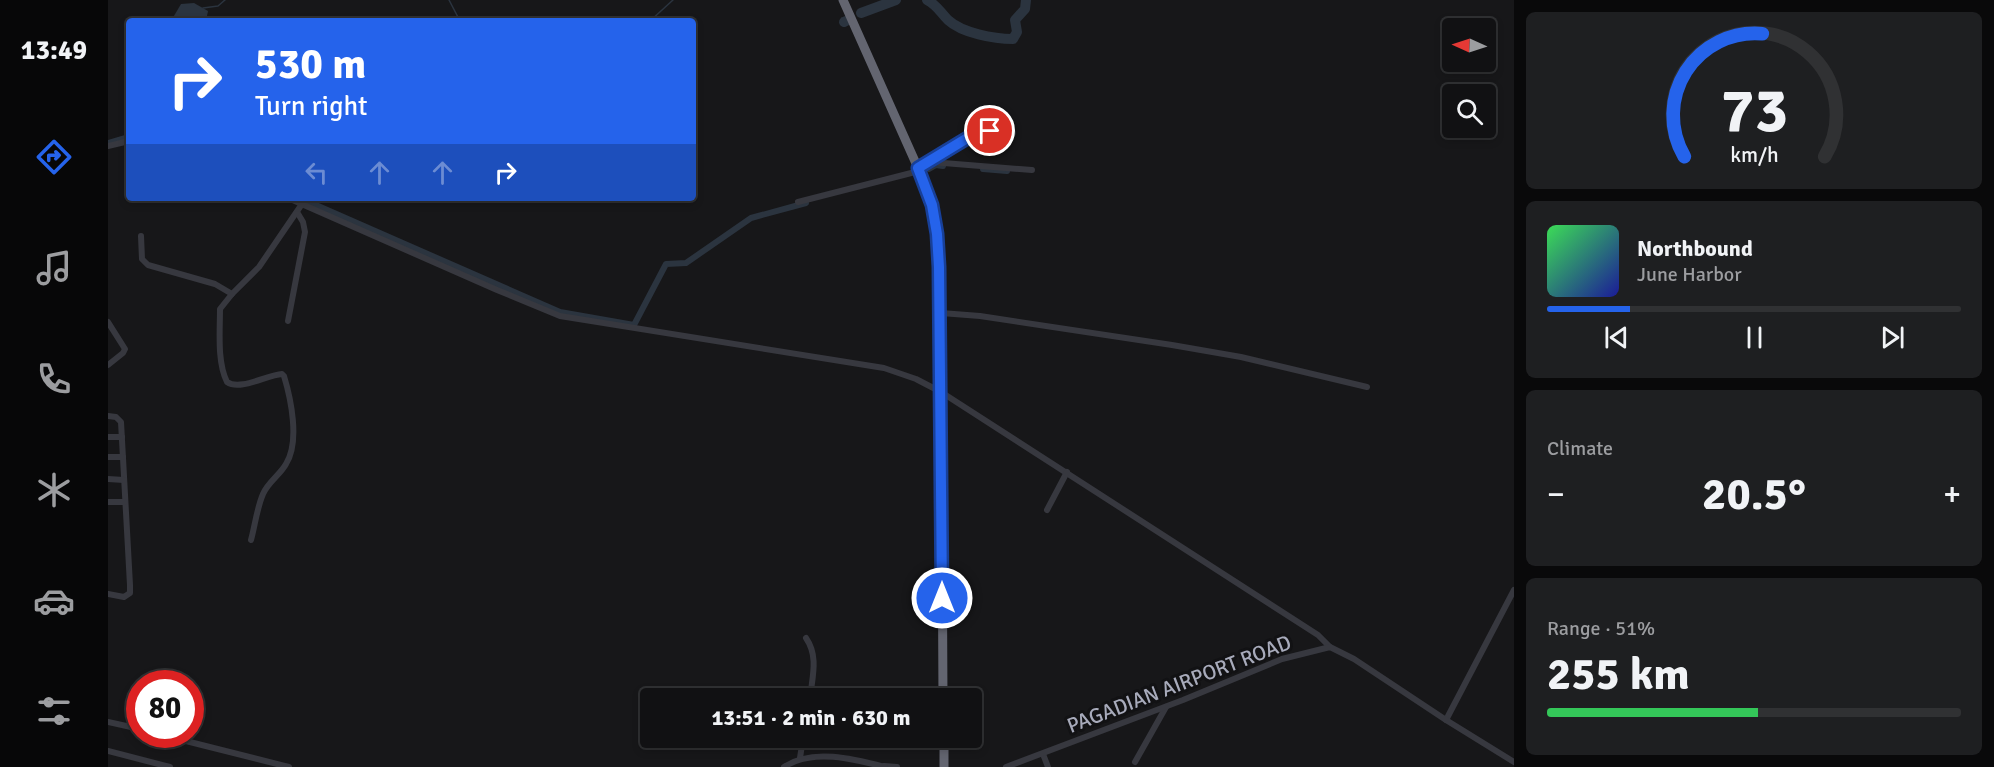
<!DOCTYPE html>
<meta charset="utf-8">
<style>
body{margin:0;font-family:Signika,sans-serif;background:#1e1f21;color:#f1f3f6;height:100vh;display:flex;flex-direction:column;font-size:22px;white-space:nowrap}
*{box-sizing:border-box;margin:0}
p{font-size:20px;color:#9c9da0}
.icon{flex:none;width:33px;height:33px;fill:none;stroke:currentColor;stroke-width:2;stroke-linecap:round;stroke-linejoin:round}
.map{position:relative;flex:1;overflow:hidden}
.details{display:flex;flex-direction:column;gap:12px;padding:12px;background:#09090a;width:480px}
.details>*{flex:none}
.guide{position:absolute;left:18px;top:18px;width:570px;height:183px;border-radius:6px;box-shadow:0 3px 9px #0003,0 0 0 2px #303133;background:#2563eb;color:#fff;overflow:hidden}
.needle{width:39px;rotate:273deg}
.tools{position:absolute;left:1334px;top:18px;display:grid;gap:12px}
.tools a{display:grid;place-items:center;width:54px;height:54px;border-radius:6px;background:#111113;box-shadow:0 3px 9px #0003,0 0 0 2px #303133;font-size:30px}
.speed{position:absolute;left:18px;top:670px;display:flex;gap:12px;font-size:30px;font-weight:700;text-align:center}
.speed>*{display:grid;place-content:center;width:78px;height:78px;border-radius:50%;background:#111113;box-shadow:0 3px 9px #0003,0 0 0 2px #303133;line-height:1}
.speed .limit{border:9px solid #d22;background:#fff;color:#111}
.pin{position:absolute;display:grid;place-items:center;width:51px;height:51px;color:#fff;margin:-26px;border:3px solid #fff;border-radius:50%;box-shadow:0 2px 6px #0007}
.me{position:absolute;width:66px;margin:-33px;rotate:0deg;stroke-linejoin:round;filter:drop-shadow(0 0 4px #0008)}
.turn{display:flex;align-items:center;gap:21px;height:126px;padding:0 30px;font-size:27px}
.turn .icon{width:78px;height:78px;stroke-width:2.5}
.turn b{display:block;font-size:42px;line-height:51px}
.lanes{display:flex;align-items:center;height:57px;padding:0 30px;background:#0003;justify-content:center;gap:30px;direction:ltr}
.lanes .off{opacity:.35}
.big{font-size:45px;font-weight:700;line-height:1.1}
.details .widget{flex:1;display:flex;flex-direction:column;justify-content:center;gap:9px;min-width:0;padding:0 21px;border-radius:9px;background:#1e1f21}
.details .dial{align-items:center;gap:0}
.dial svg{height:156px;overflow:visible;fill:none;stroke:#303133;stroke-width:7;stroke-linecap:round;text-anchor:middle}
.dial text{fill:#f1f3f6;stroke:none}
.song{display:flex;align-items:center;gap:18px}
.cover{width:72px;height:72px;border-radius:9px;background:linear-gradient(135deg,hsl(130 70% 55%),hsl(240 70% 35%))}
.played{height:6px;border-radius:3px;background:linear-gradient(90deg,#2563eb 20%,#303133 20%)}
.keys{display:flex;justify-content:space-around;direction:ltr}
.heat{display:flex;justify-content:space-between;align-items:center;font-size:33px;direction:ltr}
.charge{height:9px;border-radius:4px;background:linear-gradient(90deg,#34c759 51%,#303133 0)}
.trip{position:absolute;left:532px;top:688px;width:342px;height:60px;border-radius:6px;background:#111113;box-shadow:0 3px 9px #0003,0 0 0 2px #303133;font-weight:700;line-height:60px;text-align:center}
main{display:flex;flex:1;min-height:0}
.tabs{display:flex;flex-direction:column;width:108px;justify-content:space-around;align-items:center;background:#070708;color:#9c9da0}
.tabs .icon{width:42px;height:42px}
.tabs .current{color:#2563eb}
.tabs b{font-size:27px;color:#f1f3f6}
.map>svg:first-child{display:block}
</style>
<main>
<nav class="tabs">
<b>13:49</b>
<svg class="icon current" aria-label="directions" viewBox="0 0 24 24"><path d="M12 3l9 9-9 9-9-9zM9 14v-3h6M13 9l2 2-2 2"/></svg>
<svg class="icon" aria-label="music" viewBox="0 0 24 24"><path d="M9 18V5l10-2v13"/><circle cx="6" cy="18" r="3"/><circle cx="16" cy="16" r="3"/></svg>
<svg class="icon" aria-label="phone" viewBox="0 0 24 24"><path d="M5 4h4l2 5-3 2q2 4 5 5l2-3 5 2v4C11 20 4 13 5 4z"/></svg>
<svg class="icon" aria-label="climate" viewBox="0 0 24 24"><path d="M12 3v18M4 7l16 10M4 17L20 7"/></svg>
<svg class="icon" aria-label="car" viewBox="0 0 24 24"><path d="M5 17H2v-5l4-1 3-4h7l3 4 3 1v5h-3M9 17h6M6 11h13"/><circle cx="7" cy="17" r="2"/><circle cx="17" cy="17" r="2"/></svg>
<svg class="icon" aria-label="filters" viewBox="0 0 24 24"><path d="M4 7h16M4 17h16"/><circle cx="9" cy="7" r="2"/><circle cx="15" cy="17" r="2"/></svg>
</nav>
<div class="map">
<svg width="1406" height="767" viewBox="0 0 1406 767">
<rect width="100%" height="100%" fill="#171719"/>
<polygon fill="#2b343f" points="86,3 100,11 98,21 63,21 73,4"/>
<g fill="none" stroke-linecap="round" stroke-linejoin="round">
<g stroke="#2b343f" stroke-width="1.5">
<polyline points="341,0 352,21"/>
<polyline points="95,8 110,6 117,0"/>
<polyline points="734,18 736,22"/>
<polyline points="542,21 565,0"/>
</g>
<g stroke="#2b343f" stroke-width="6">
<polyline points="0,143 21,137"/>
<polyline points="821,169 828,165 835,166"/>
<polyline points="875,169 899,171"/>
<polyline points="192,198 452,312 526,325 558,264 578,263 643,218 698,203"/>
</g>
<g stroke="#2b343f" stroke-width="10">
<path d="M819,0C829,5 832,12 840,20C854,33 886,39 905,39L909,32L907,20L917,9L918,0"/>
<polyline points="753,13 788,0"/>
<polyline points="736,22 738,21"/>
</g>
<g stroke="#37383f" stroke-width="6">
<polyline points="0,146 21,141"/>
<polyline points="823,162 924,170"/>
<polyline points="810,168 866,134 882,131 905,133"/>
<polyline points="180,198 389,290 452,316 776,368 808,379 833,392 1210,635 1222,647"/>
<polyline points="690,202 811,171"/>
<polyline points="33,236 34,259 40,265 107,284 124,294"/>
<polyline points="833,313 872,316 1064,345 1133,357 1259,387"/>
<polyline points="180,321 197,232 195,222 189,212"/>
<polyline points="0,322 17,349 15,353 0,365"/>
<polyline points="0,416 8,417 13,422 22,585 22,593 16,597 0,594"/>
<polyline points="0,437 14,437"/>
<polyline points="0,457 15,457"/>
<polyline points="0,479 16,480"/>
<polyline points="0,502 17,502"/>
<polyline points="939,510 959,472"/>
<path d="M143,540C147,525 149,508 155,494C160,482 172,475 178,464C192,442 183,399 176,376L174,374C159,375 132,391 119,382C109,362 112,331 112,309L124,294L151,267L194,204"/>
<path d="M698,638C711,657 704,677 702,699"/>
<polyline points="1338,720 1406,590"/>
<polyline points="0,722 32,729"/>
<polyline points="54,735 181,767"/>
<polyline points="0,751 62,767"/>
<polyline points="935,754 940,767"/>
<polyline points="692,758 695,738"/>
<polyline points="1027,762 1058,707"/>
<polyline points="776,766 789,767"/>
<path d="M676,767C704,748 746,759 777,767"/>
<polyline points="898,767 1075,700 1174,659 1222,647 1246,659 1338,720 1406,762"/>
</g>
<g stroke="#636570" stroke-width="9">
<polyline points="735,0 810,168 824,205 829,234 833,313 835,699"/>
<polyline points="836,767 836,738"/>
</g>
</g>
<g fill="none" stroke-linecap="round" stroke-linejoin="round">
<g stroke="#184099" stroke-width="15">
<polyline id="route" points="834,598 831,267 829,234 824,205 810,168 866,134 882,131"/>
</g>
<use href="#route" stroke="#2563eb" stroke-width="10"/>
</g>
<g text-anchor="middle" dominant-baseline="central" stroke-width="6" stroke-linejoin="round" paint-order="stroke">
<g font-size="21" fill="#a8abbb" stroke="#121214">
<text transform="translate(1071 684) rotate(-21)">PAGADIAN AIRPORT ROAD</text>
</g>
</g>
</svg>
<div class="tools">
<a><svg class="needle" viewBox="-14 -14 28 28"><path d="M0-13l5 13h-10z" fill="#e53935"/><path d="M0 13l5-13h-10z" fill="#9c9da0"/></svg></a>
<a><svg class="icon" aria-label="search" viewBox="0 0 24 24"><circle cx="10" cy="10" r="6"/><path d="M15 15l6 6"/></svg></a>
</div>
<div class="speed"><div class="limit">80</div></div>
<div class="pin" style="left:882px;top:131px;background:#d93025"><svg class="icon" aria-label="arrive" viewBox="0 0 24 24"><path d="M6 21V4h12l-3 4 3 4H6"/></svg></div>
<svg class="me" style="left:834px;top:598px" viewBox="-20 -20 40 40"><circle r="17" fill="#2563eb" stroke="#fff" stroke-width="3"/><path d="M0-11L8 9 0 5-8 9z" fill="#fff"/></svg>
<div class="trip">13:51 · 2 min · 630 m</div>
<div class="guide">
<div class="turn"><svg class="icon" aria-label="right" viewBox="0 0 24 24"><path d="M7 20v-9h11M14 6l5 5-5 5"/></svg><div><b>530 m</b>Turn right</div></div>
<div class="lanes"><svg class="icon off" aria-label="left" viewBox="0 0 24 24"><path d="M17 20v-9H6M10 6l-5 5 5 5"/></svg><svg class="icon off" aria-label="ahead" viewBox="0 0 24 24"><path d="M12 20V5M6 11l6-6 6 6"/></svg><svg class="icon off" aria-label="ahead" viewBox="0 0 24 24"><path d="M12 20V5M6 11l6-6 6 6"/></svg><svg class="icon" aria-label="right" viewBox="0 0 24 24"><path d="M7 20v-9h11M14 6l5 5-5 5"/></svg></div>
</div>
</div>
<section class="details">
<div class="widget dial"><svg viewBox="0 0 100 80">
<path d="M14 69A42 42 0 1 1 86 69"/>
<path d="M14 69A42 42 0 0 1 54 6" stroke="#2563eb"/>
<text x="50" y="56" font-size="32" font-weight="700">73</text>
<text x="50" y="72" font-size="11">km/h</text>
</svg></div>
<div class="widget">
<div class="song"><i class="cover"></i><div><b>Northbound</b><p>June Harbor</p></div></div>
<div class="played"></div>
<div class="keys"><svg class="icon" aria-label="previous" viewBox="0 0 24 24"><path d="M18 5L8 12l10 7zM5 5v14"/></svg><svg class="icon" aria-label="pause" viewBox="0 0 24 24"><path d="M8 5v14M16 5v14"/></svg><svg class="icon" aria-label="next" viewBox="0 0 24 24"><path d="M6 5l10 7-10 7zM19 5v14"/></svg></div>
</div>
<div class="widget"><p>Climate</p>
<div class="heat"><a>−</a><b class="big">20.5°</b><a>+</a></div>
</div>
<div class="widget"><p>Range · 51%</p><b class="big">255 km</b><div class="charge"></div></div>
</section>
</main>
